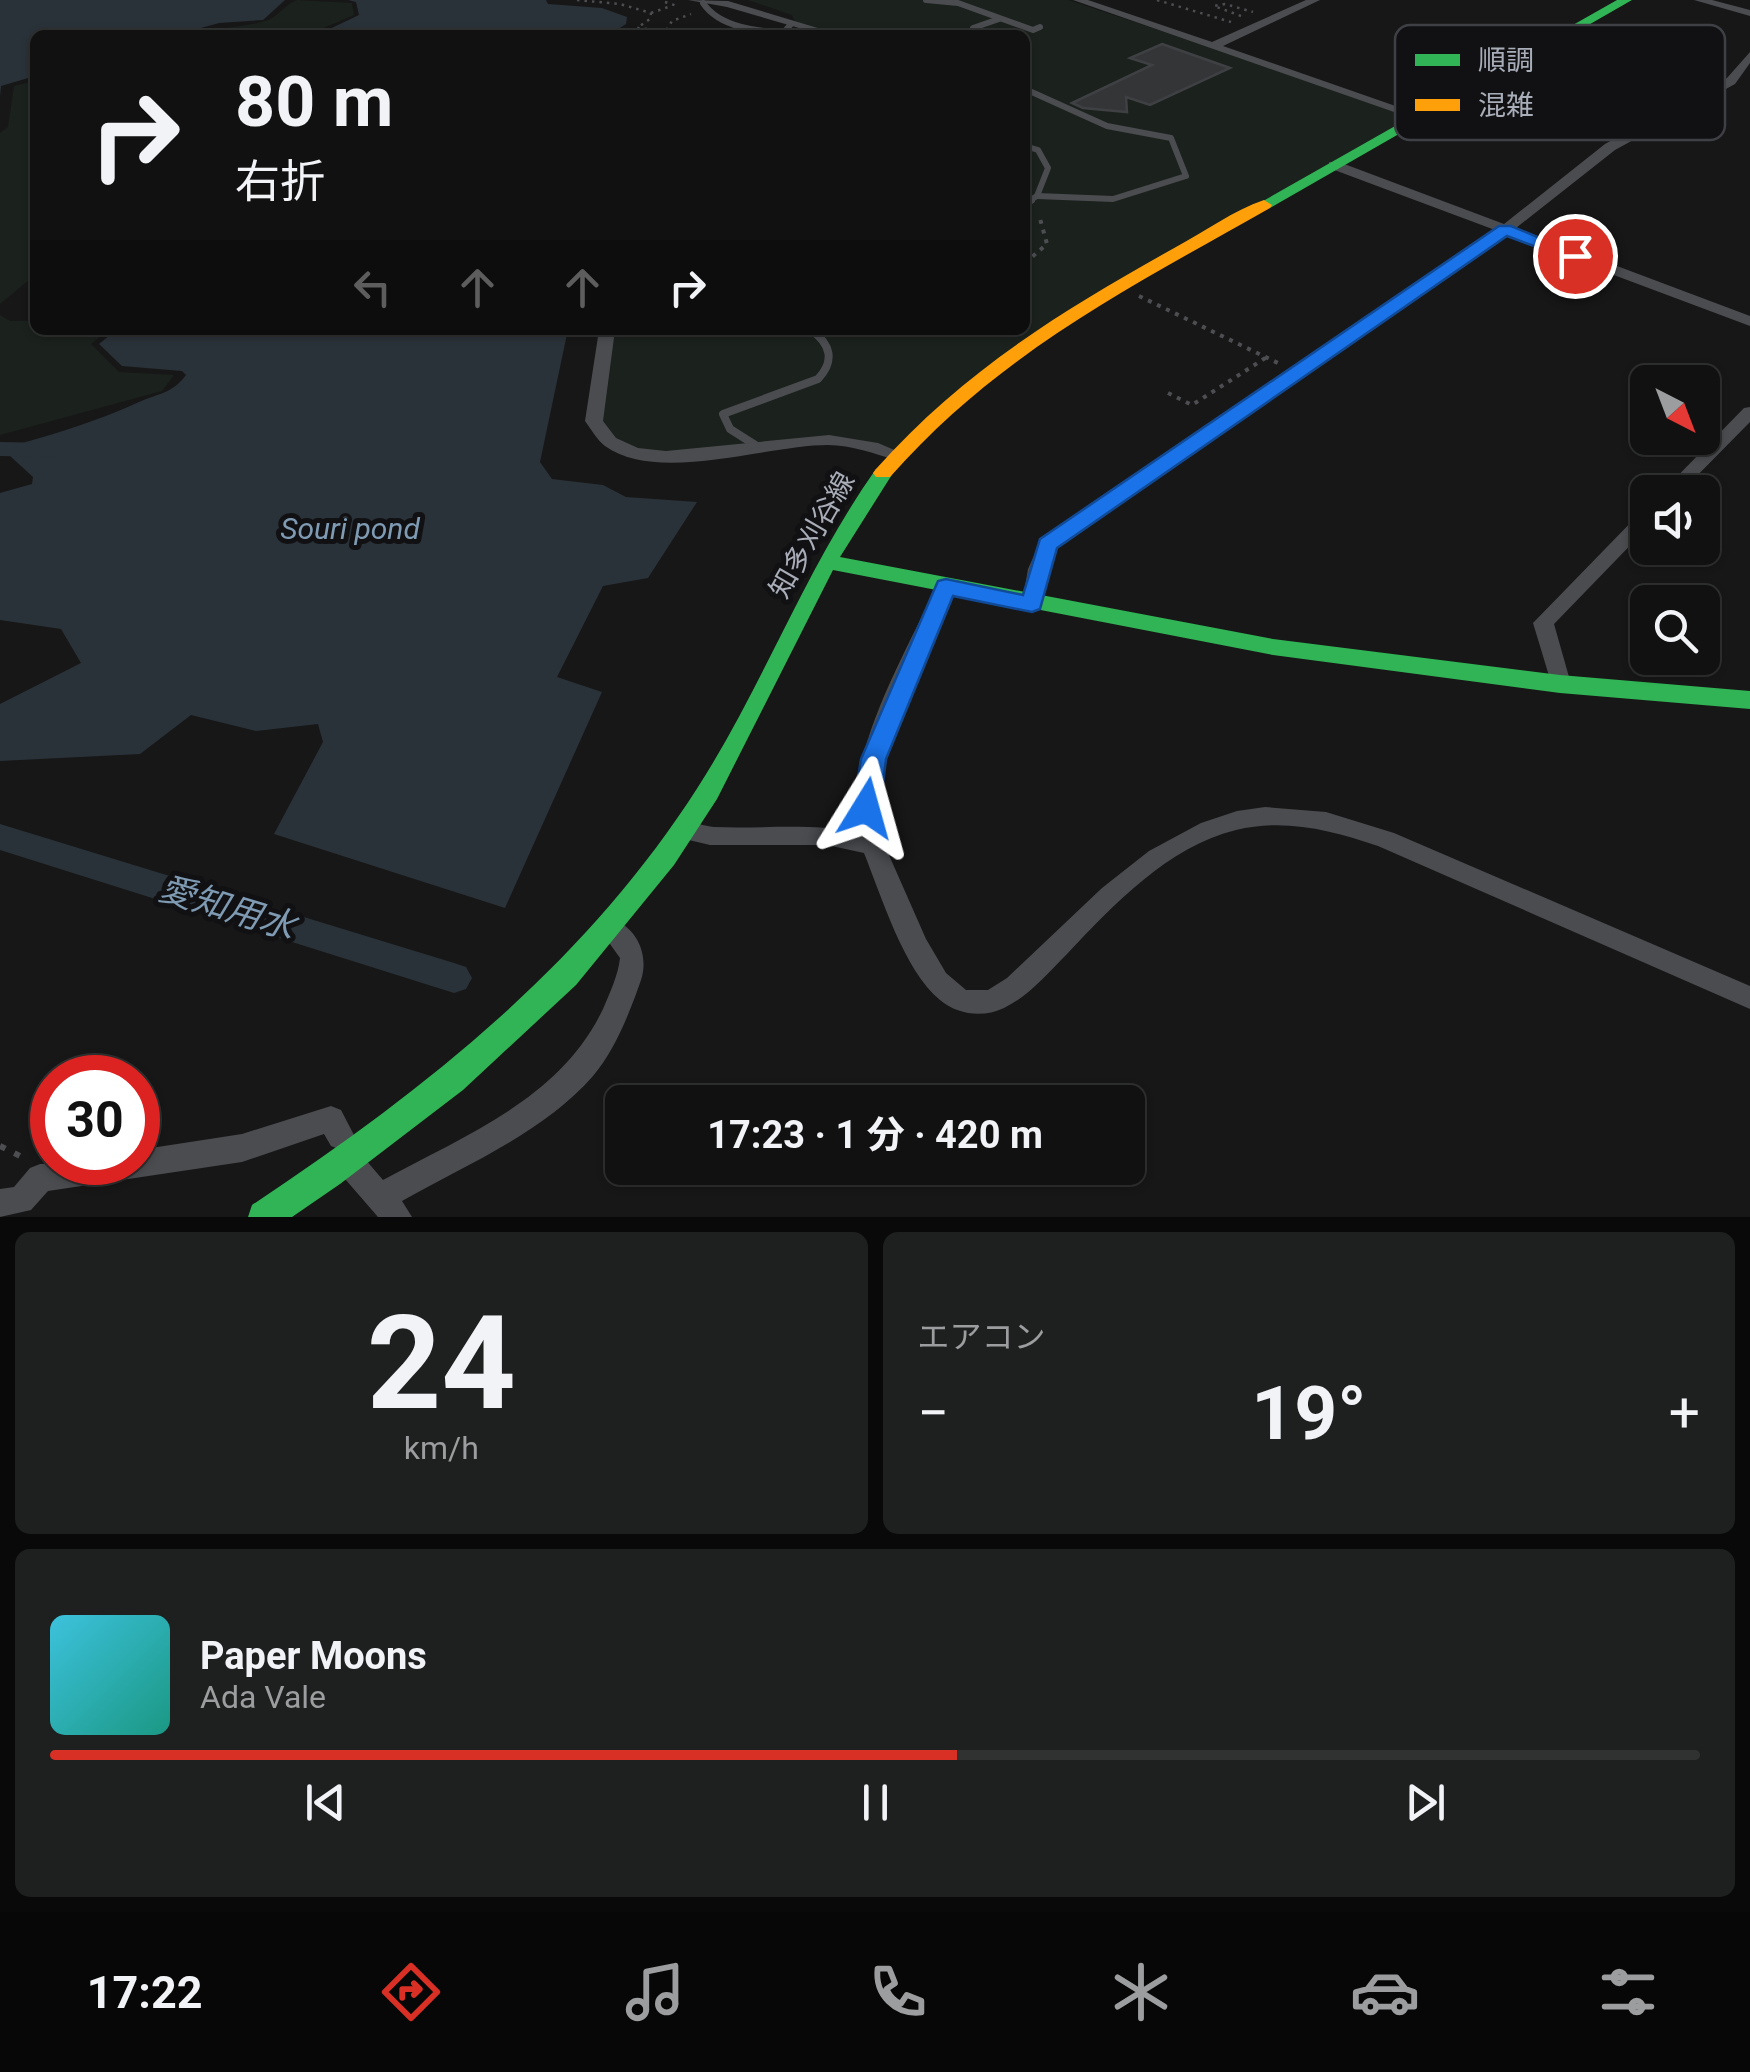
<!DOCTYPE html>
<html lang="ja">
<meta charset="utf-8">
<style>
body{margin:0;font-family:Roboto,"Noto Sans JP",sans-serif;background:#1e1f1f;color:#f1f3f6;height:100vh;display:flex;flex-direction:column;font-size:38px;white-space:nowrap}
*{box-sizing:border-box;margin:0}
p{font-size:32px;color:#9c9d9f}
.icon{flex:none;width:55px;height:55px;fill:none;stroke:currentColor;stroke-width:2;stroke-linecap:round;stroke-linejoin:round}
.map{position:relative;height:1217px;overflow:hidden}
.drawer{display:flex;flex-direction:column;gap:15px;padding:15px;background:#090909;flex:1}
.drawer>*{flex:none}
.hud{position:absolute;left:30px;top:30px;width:1000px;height:305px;border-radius:15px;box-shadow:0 2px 8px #0004,0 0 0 2px #303131;background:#111;color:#f1f3f6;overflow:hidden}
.needle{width:65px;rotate:138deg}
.controls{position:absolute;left:1630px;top:365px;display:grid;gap:20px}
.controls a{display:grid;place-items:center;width:90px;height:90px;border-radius:15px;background:#111;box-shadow:0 2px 8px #0004,0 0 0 2px #303131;font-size:50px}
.speed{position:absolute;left:30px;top:1055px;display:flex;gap:20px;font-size:50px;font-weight:700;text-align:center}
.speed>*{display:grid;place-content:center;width:130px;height:130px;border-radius:50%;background:#111;box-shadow:0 2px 8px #0004,0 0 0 2px #303131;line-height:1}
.speed .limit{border:15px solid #d22;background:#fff;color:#111}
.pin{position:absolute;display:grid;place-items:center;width:85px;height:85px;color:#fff;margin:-42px;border:5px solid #fff;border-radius:50%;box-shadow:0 2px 10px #0007}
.me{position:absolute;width:110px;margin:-55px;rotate:8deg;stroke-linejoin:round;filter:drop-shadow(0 0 8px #0008)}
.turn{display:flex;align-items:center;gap:35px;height:210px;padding:0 40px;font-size:45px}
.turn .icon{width:130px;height:130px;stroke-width:2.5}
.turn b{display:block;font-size:70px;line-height:85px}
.lanes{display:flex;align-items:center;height:95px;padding:0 40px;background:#0003;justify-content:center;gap:50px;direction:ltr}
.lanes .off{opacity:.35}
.big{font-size:75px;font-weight:700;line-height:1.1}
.drawer .card{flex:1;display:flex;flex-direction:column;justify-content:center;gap:15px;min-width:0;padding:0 35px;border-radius:15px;background:#1e1f1f}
.drawer .dial{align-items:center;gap:0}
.dial b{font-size:130px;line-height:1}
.song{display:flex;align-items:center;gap:30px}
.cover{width:120px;height:120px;border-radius:15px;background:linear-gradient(135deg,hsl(190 70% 55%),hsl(170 70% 35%))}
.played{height:10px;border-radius:5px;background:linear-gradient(90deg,#d93025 55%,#303131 55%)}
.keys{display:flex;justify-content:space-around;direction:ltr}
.heat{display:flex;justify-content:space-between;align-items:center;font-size:55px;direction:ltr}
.drawer .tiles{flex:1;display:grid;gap:15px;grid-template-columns:1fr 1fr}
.card:last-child{grid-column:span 2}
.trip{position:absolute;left:605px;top:1085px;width:540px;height:100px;border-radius:15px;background:#111;box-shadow:0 2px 8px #0004,0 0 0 2px #303131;font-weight:700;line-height:100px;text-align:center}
.tabs{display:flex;height:160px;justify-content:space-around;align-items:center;background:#070707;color:#9c9d9f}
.tabs .icon{width:70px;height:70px}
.tabs .active{color:#d93025}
.tabs b{font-size:45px;color:#f1f3f6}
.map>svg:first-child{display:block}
</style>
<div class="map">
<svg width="1750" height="1217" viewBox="0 0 1750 1217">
<rect width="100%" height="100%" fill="#171717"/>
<g fill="#1b211c">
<path d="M298,0L352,3L354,15L307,35H192C216,27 241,28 265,21C278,18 284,4 298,0Z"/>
<polygon points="748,0 1068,0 1421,117 1042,333 897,455 828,440 734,451 632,451 597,429 607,330 1025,330 1025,35 787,35 799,30 792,15"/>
<polygon points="35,81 35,253 31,255 35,275 0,304 0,133 8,127 14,86"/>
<polygon points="0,315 10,321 35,321 35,330 108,330 91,344 119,372 174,375 162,391 0,435"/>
</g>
<g fill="#2a3239">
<polygon points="0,0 285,0 263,20 219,23 176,35 35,35 35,76 1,86 0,97"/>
<polygon points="348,0 546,0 548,4 602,8 627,17 626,24 609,35 317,35 359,15 356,2"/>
<path d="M116,330H558L567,334L540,462L552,479L603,485L626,497L697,502L648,578L603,586L557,677L602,692L505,908L274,834L323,742L318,724L256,731L191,715L140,754L0,761V704L81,663L61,629L0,620V493L32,484L33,477L9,455L19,444C61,432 100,420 139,402C159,393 172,394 186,375L182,371L122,366L99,344Z"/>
</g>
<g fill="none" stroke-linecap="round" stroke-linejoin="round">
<g fill="#2a3239" fill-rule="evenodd">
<polygon points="0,442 53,443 65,450 53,457 0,456"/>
<polygon points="0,824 454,963 466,967 472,978 466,989 454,993 0,850"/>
</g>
</g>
<polygon fill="#343537" stroke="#3f4043" stroke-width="2.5" points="1162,44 1230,68 1150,105 1126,97 1127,112 1083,108 1072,103 1152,65 1130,58"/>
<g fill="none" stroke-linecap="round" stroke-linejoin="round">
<g stroke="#4d4e52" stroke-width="2.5" stroke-dasharray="2.5 5" stroke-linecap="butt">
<polyline points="577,0 620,4 651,13 650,19 637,28 666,31 672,21 691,14"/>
<polyline points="1157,0 1231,22"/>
<polyline points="665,2 677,6"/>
<polyline points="651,13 671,6"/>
<polyline points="1241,16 1214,6 1225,4 1253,12"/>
<polyline points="666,32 696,35"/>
</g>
<g stroke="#4d4e52" stroke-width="4" stroke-dasharray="4 6" stroke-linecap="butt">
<polyline points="1025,263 1047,244 1039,215"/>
<polyline points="1139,296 1278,363"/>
<polyline points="1168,393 1192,405 1267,357"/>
</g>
<polyline stroke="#4d4e52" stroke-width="6" stroke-dasharray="6 10" stroke-linecap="butt" points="0,1146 24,1158"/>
<g stroke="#4b4c50" stroke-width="6">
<polyline points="926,0 958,3 1033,30 1040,27"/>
<path d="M703,3C719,27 759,33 785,31L791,24"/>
<polyline points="970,35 973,28 999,19"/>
<polyline points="1025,89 1107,126 1171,138 1186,176 1113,199 1037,196"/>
<polyline points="1025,146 1038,150 1048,168 1037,196 1027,202"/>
</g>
<g stroke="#4b4c50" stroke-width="8">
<polyline points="1025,203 1031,200"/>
<path d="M760,448L730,429L723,414L818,379C835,361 831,344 811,330"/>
</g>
<g fill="#4b4c50" fill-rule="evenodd">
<polygon points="688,0 728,1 841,35 823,35 727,7"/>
<polygon points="1073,0 1088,0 1212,42 1306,0 1320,0 1223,46 1427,117 1417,120"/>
<polygon points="1694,0 1712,0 1750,10 1750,16"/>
<polygon points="1750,52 1750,63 1735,84 1615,150 1516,228 1750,316 1750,326 1507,235 1056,547 1048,569 1042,604 1039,609 1025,609 1022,604 1028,569 1041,540 1495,230 1329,168 1329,162 1339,162 1504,224 1605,144 1727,78"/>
<path d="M599,330H615L603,421L616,438L638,448L666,451L829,435L878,443L906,455L897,460C874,454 852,445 828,445C767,445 657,484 605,446C597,440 591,429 585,421Z"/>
<polygon points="1750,407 1750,422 1681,492 1662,492 1744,408"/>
<polygon points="1648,510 1648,527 1554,624 1571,684 1567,689 1553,689 1533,623 1641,512"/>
<path d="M946,580L956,587L903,706L883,772L878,801L880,828L885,846L926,939L946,973L966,990H988L1007,978L1102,888L1149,851L1201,823L1237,811L1265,807L1326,812L1394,833L1750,986V1009L1378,846C1332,830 1284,818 1236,830C1169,846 1113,905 1067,954C1048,973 1029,996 1004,1008C983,1018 958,1015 940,1000C904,971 881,895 864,853L827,845H710L676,837L672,830L676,823C689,819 701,826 714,827C763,829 810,823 857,832C845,753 904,657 936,587Z"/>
<path d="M612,919C638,928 649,956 641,980C630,1012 615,1050 593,1076C543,1133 467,1164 402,1201L412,1217H378L339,1172L335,1162L339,1152L349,1148L359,1152L383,1180C467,1134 560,1099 603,1009C610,992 618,976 620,958L600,930L603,923Z"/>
<polygon points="331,1106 341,1110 355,1137 351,1146 341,1150 331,1146 324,1134 242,1162 48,1191 31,1210 0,1217 0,1189 14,1187 30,1168 40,1164 138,1162 138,1150 242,1134"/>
</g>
<g fill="#30b455" fill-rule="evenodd">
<polygon points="1617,0 1632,0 1270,208 1256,205"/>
<path d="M883,467L893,473L840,557L1273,639L1560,675L1750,691V709L1560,693L1273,655L833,570L717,799L674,865L576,985L463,1090L340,1184L292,1217H248L252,1205C425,1090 585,964 698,787C764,684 804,571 876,469Z"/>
</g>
<path fill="#ff9f0a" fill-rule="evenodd" d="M1264,200L1272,205L1270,208C1129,288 999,353 890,477H876L873,473L876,469C963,371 1063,310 1176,247C1204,232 1234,210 1264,200Z"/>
</g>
<polygon fill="#1a73e8" stroke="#114b97" stroke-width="2.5" points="1499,226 1511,226 1583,256 1569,259 1507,236 1057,548 1040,609 1032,612 953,596 886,759 880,808 876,816 866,819 857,816 853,808 861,759 938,581 946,579 1023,595 1040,539"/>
<g text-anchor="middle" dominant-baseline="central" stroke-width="10" stroke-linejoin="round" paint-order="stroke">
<g font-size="28" fill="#a8adb8" stroke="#111113">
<text transform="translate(812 535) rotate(-60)">知多刈谷線</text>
</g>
<g font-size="30" font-style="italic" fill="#7f9bb3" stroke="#111113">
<text x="350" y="528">Souri pond</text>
</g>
<g font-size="35" font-style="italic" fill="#7f9bb3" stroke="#111113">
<text transform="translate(227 908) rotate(17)">愛知用水</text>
</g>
</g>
<rect x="1395" y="25" width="330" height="115" rx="15" fill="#111113" stroke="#3e4045" stroke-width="2.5"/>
<rect x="1415" y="54" width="45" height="12" fill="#30b455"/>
<rect x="1415" y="99" width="45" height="12" fill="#ff9f0a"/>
<g font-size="28" fill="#a8adb8">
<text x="1478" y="70">順調</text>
<text x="1478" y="115">混雑</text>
</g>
</svg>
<div class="controls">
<a><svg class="needle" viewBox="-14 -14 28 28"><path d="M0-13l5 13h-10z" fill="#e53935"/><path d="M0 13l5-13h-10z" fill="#9c9d9f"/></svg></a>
<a><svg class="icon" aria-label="sound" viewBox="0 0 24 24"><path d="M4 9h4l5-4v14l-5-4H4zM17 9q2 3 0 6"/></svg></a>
<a><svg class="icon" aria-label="search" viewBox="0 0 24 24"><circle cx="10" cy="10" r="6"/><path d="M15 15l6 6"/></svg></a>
</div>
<div class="speed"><div class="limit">30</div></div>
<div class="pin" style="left:1575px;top:256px;background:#d93025"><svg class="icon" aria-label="arrive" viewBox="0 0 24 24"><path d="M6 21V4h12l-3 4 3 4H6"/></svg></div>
<svg class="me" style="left:866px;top:808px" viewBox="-20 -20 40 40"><path d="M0-17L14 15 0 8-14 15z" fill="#1a73e8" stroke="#fff" stroke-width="4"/></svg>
<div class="trip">17:23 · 1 分 · 420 m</div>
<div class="hud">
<div class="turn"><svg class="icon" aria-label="right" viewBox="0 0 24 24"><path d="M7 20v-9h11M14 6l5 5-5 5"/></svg><div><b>80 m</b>右折</div></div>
<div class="lanes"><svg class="icon off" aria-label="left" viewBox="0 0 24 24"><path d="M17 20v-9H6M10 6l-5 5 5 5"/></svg><svg class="icon off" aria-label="ahead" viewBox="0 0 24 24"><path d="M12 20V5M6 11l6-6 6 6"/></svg><svg class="icon off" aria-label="ahead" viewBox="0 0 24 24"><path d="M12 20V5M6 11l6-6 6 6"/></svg><svg class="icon" aria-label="right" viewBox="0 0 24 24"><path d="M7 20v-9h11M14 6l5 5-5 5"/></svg></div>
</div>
</div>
<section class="drawer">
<div class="tiles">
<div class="card dial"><b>24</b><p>km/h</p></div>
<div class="card"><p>エアコン</p>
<div class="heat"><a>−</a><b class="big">19°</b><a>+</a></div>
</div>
<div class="card">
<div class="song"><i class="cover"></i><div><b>Paper Moons</b><p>Ada Vale</p></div></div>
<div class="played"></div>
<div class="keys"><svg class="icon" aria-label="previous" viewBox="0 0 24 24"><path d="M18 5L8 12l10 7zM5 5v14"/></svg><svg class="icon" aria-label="pause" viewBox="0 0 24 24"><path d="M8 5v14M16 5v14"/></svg><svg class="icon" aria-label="next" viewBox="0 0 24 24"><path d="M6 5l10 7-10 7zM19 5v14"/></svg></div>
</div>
</div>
</section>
<nav class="tabs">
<b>17:22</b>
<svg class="icon active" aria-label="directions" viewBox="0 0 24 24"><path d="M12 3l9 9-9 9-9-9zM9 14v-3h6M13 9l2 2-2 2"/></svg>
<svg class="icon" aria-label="music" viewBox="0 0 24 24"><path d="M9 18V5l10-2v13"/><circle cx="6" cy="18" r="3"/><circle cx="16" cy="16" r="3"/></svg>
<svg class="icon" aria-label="phone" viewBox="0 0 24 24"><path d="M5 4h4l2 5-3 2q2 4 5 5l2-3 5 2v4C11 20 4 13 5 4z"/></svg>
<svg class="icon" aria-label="climate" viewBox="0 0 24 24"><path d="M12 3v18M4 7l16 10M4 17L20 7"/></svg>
<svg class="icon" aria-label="car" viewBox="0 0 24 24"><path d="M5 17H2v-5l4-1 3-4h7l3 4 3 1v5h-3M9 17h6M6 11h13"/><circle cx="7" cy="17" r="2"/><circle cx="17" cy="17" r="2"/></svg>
<svg class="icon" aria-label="filters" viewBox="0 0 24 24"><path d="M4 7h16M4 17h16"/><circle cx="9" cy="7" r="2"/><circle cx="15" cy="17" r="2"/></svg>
</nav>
